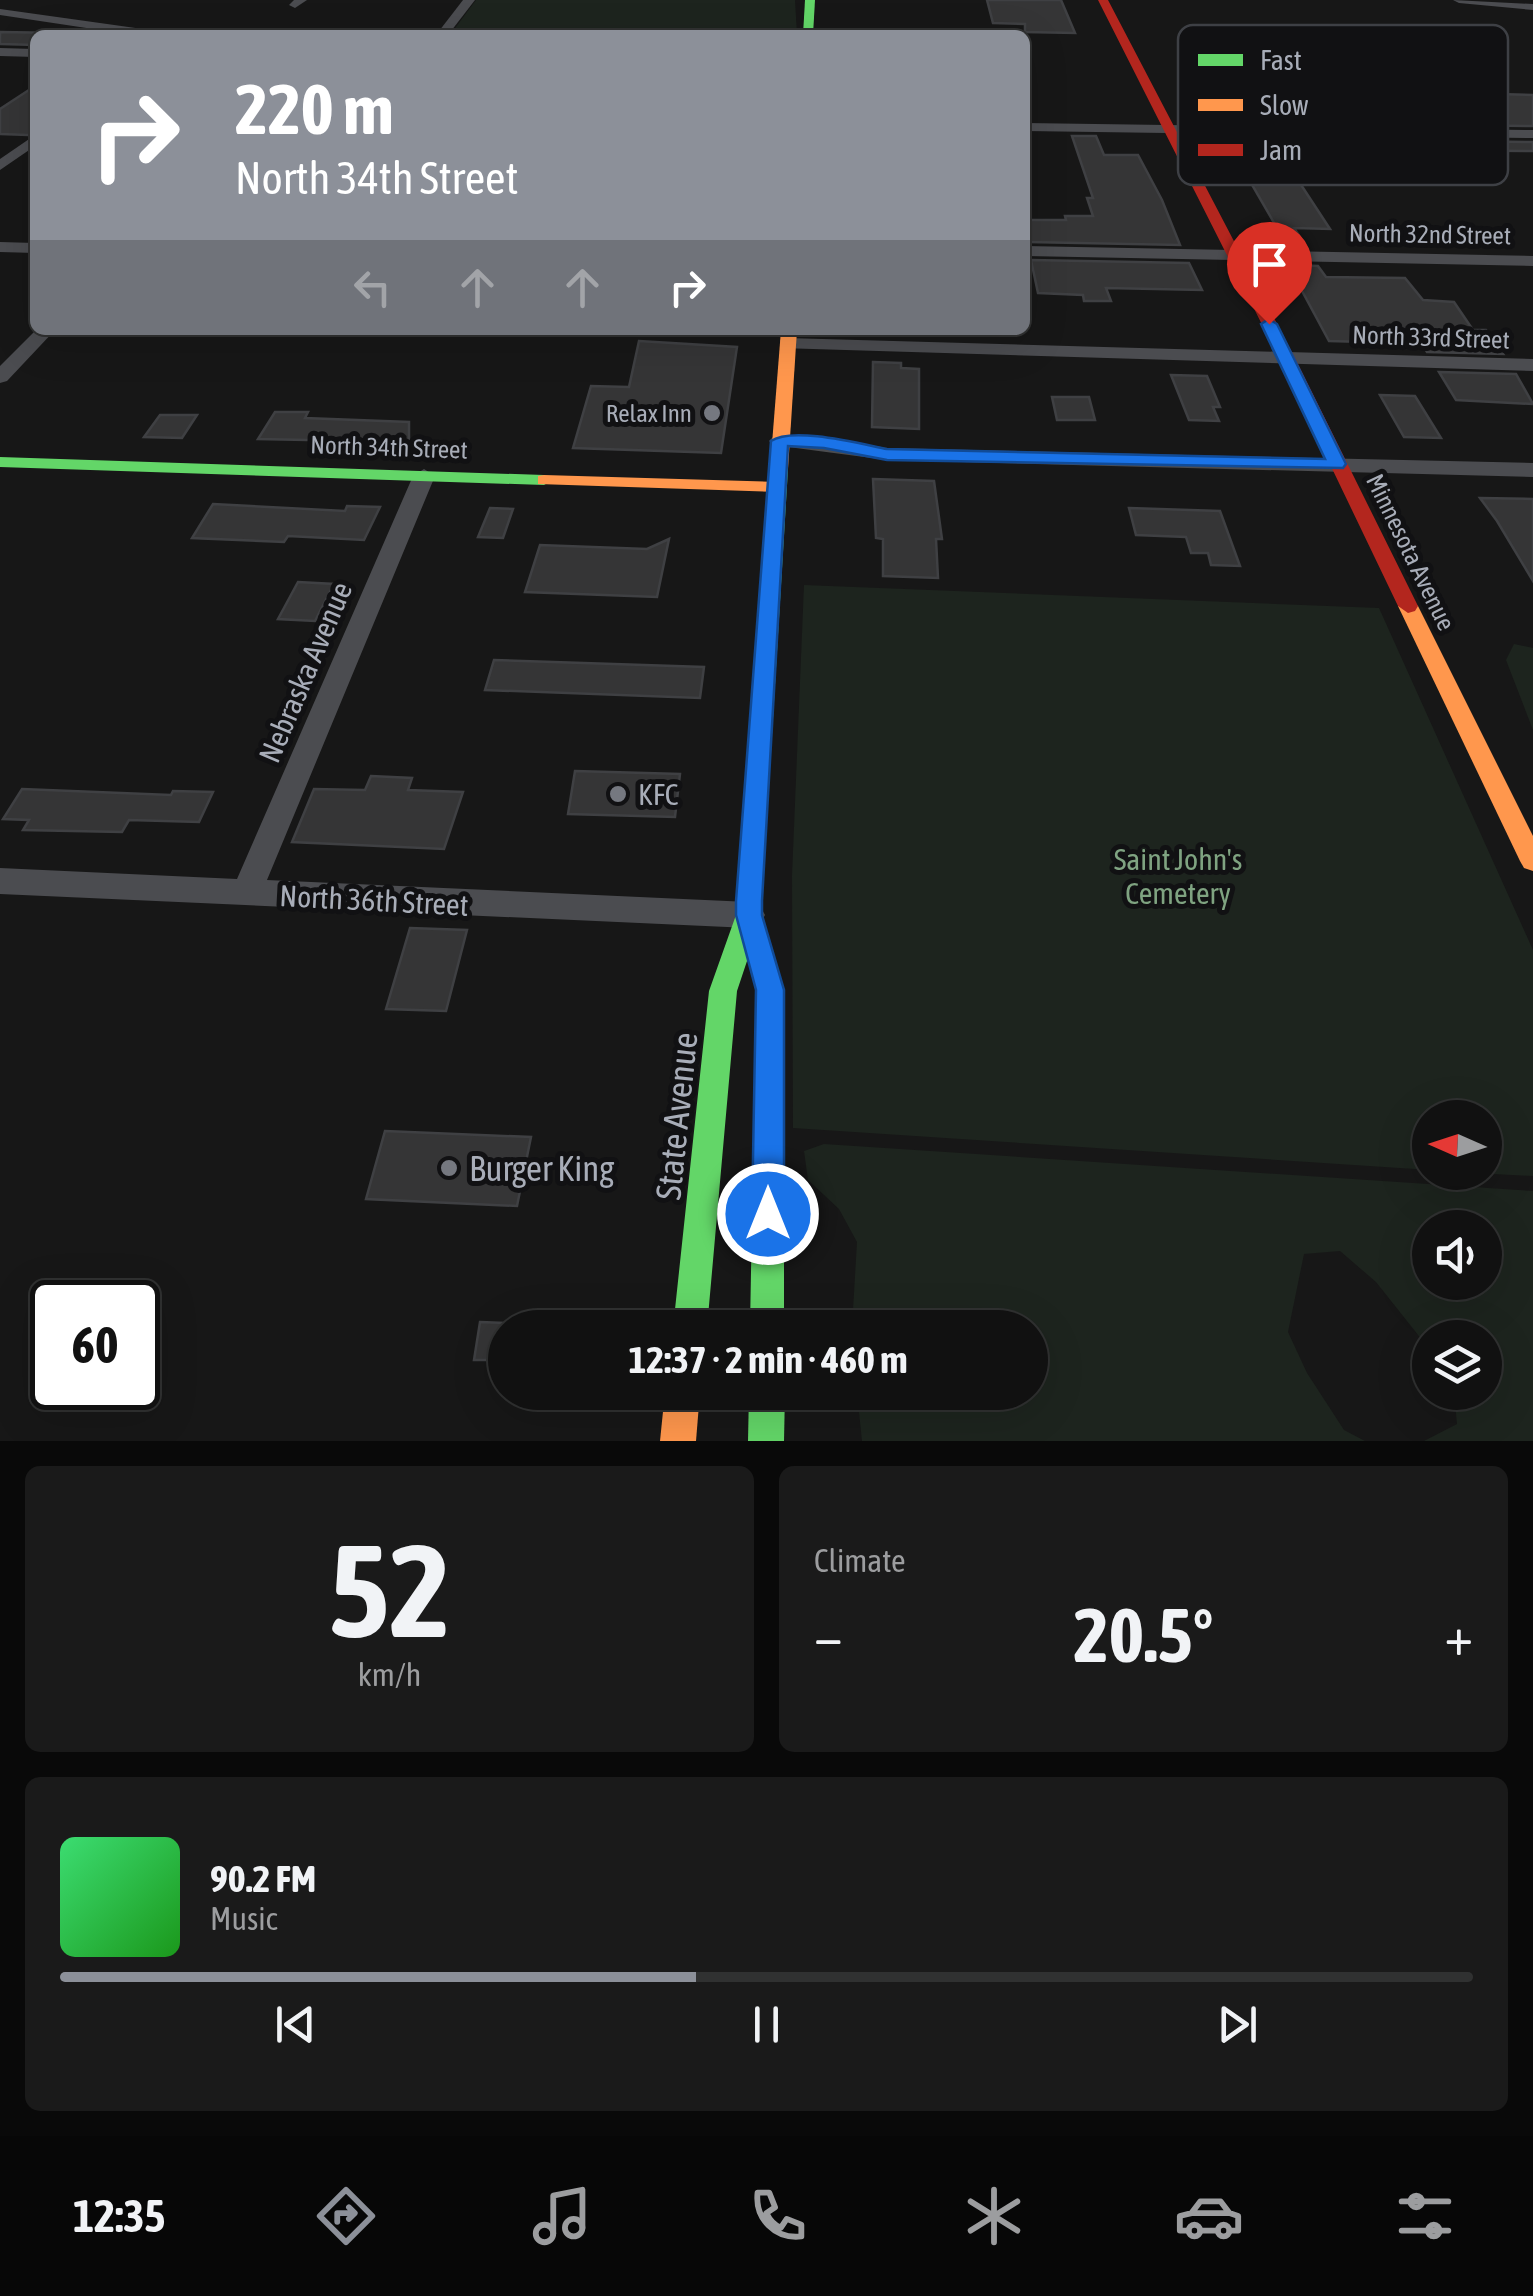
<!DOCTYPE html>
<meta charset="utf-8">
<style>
body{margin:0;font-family:"Asap Condensed",sans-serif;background:#1a1a1a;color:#f1f3f6;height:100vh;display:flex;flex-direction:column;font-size:38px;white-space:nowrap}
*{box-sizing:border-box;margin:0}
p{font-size:32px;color:#9c9d9f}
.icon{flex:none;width:55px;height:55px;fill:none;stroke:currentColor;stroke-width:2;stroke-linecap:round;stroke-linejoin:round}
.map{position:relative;height:1441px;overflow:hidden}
.drawer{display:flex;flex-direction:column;gap:25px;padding:25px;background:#090909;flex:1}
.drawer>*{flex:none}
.guide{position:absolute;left:30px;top:30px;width:1000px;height:305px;border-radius:15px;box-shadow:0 10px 40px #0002,0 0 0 2px #303131;background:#8c9099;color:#fff;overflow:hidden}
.needle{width:65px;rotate:273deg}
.tools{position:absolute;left:1412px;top:1100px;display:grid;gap:20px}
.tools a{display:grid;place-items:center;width:90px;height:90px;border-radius:50%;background:#111;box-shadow:0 10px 40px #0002,0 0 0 2px #303131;font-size:50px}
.speed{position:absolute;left:30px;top:1280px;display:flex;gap:20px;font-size:50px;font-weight:700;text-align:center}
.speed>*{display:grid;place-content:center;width:130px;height:130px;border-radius:50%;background:#111;box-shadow:0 10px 40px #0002,0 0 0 2px #303131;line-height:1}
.speed .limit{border:5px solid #111;border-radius:15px;background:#fff;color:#111}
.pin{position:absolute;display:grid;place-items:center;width:85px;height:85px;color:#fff;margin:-102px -42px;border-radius:50% 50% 50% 0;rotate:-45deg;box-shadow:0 0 10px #0007}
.pin .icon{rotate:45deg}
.me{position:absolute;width:110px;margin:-55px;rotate:0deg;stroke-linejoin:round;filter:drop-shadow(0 0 8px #0008)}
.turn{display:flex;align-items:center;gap:35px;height:210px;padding:0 40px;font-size:45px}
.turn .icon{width:130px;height:130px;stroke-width:2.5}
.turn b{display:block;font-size:70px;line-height:85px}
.lanes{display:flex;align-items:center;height:95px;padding:0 40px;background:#0003;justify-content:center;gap:50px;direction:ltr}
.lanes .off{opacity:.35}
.big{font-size:75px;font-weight:700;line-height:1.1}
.drawer .widget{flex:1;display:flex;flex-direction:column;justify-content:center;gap:15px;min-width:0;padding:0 35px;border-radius:15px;background:#1a1a1a}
.drawer .dial{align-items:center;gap:0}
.dial b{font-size:130px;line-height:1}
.song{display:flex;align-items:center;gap:30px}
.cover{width:120px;height:120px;border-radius:15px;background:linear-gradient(135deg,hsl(140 70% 55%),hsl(120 70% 35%))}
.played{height:10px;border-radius:5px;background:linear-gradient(90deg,#8c9099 45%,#303131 45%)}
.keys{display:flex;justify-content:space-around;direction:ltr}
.heat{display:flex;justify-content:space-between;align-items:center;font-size:55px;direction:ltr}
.drawer .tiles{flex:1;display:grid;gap:25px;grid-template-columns:1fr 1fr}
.widget:last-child{grid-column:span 2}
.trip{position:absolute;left:488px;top:1310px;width:560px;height:100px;border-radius:50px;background:#111;box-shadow:0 10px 40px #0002,0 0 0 2px #303131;font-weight:700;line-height:100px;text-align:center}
.menu{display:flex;height:160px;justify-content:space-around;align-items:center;background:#070707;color:#9c9d9f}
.menu .icon{width:70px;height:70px}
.menu .on{color:#8c9099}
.menu b{font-size:45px;color:#f1f3f6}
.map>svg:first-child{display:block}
</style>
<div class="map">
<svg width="1533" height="1441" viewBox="0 0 1533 1441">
<rect width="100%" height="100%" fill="#171717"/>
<g fill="#1d241e" fill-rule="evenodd">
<polygon points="476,0 795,0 797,35 450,35"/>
<polygon points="804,585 1379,608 1533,950 1533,1176 1474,1173 1485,1172 1485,1118 1430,1118 1430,1170 793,1128 792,876"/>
<polygon points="1514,644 1533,648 1533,730 1506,660"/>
<path d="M824,1144L1533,1191V1441H1424L1457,1424L1454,1393L1485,1392V1338H1430V1350L1376,1282L1340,1251L1304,1254L1288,1332L1307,1373L1344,1430L1365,1441H862L857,1393L1030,1392V1328L852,1327L857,1242L839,1209L808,1180L804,1151ZM1430,1228H1485V1282H1430Z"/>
</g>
<g fill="#353536" stroke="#3f4043" stroke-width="2.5">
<polygon points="987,0 1061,0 1075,33 1025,32 1025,24 993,23"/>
<polygon points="0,32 63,33 35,35 35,45 0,44"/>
<polygon points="35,86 35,131 28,135 0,134 0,109"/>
<polygon points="1342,90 1533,95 1533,126 1371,124 1339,91"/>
<polygon points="1072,136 1096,136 1104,155 1138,155 1162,200 1180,245 1028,242 1025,220 1066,220 1065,216 1093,216 1087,198 1093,198"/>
<polygon points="1225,138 1308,142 1328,169 1290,168 1330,229 1294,228 1307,248 1282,247 1275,236 1288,228 1277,228"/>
<polygon points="1386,140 1533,142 1533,151 1396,150"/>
<polygon points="1031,260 1189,263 1202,290 1106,288 1111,301 1084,301 1083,295 1038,293"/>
<polygon points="1293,265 1318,266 1326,277 1405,278 1423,300 1454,302 1473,330 1486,330 1503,354 1427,352 1420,340 1362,338 1364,342 1329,341 1294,276 1299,276"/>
<polygon points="639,341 737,347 721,453 573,448 591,386 629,387"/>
<polygon points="873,362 901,363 901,368 919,369 919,429 872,427"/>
<polygon points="1439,372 1516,374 1533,404 1456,400"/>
<polygon points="1171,375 1207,376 1220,407 1213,407 1219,421 1189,420"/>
<polygon points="1380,395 1415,396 1441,438 1404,437"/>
<polygon points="1052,397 1089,397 1095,420 1057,420"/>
<polygon points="275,412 308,412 305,418 409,422 409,442 258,439"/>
<polygon points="160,415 197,415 182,438 144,437"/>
<polygon points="873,479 934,481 942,539 936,539 938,578 883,576 883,539 876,538"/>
<polygon points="1480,498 1533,499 1533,581 1497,521"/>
<polygon points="213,504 345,511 347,506 380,507 364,540 288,536 284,542 192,538"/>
<polygon points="490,508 513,509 503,538 478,537"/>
<polygon points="1129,508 1220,511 1240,566 1211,565 1208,553 1191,553 1186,537 1136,535"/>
<polygon points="669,539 657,597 525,592 540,545 647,549"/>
<polygon points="298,582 334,584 315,621 278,619"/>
<polygon points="494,660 704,667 700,698 485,690"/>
<polygon points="575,771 680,774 675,817 568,814"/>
<polygon points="371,776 412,778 408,790 463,792 444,849 292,842 314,789 365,790"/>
<polygon points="22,789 171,795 173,791 213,792 199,822 129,820 122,832 23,830 29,820 3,819"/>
<polygon points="410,928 467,930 446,1011 386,1009"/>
<polygon points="385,1131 531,1137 517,1206 366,1199"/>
<polygon points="480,1322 505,1323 505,1360 474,1360"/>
</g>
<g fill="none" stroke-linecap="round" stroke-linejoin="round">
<g fill="#4b4c50" fill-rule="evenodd">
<polygon points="294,0 307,0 295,8 289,5"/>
<polygon points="463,0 475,0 448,35 436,35"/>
<polygon points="1453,0 1533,4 1533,10 1459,3"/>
<polygon points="0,9 157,31 163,35 133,35 0,15"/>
<polygon points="0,48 35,49 35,57 0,56"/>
<polygon points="1025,123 1533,130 1533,138 1025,131"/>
<polygon points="35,135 35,146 0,170 0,159"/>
<polygon points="0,242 35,243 35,253 0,252"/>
<polygon points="1025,246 1533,256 1533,266 1025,256"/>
<polygon points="36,330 55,330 7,381 0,383 0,366"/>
<polygon points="787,338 1533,359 1533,371 780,348 780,340"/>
<polygon points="780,435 824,437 887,448 1533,463 1533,477 887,460 773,445 769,441 773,437"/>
<polygon points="424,469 435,476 267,880 749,902 760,906 765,915 760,924 749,928 0,894 0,868 237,879 413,476"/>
</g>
<g fill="#63d668" fill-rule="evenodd">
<polygon points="805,0 815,0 813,35 803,35"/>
<polygon points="0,457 544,475 553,480 544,485 0,467"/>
<polygon points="779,464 788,469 762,901 762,915 784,990 784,1328 750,1328 756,990 748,958 737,991 707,1328 673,1328 709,991 736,915 770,469"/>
<polygon points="749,1392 785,1392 784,1441 748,1441"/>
</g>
<g fill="#ff974d" fill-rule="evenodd">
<polygon points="781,330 797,330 788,469 779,474 770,469"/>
<polygon points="544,475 777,482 786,487 777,492 538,484 538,476"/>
<polygon points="1408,599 1418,606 1533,836 1533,871 1524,868 1520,861 1398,606"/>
<polygon points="665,1392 700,1392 696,1441 660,1441"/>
</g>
<polygon fill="#b3261e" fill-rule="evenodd" points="1098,0 1108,0 1295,358 1418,606 1415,611 1408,613 1398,606 1279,358"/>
</g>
<path fill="#1a73e8" stroke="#114b97" stroke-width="2.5" d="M1269,319L1277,324L1346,464L1343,468L887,460L824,448L788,446L762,901V915L784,990V1214L780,1226L768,1231L757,1226L752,1214L756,990L736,915V901L771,441C792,426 861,444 887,449L1325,459L1261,324Z"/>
<g fill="#757880" stroke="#111113" stroke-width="4">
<circle cx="712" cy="413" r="10"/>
<circle cx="618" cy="794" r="10"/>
<circle cx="449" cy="1168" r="10"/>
</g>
<g text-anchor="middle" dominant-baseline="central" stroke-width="10" stroke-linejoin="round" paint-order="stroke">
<g font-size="25" fill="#a8adb8" stroke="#111113">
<text transform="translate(1430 234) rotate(1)">North 32nd Street</text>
<text transform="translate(1431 337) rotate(2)">North 33rd Street</text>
<text transform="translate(389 447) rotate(2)">North 34th Street</text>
<text transform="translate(1411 552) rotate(64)">Minnesota Avenue</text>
</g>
<g font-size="25" fill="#a8adb8" stroke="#111113" text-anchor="end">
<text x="692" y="413">Relax Inn</text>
</g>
<g font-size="30" fill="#a8adb8" stroke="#111113">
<text transform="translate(305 672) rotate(-67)">Nebraska Avenue</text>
<text transform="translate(374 900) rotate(3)">North 36th Street</text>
</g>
<g font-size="30" fill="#a8adb8" stroke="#111113" text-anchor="start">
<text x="638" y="794">KFC</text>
</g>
<g font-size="30" fill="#7fa381" stroke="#111113">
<text x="1178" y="859">Saint John's<tspan x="1178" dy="34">Cemetery</tspan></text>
</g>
<g font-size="35" fill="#a8adb8" stroke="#111113">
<text transform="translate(676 1116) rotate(-84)">State Avenue</text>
</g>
<g font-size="35" fill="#a8adb8" stroke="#111113" text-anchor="start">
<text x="469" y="1168">Burger King</text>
</g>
</g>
<rect x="1178" y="25" width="330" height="160" rx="15" fill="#111113" stroke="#3e4045" stroke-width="2.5"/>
<rect x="1198" y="54" width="45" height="12" fill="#63d668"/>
<rect x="1198" y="99" width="45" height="12" fill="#ff974d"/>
<rect x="1198" y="144" width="45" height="12" fill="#b3261e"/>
<g font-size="28" fill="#a8adb8">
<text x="1260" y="70">Fast</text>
<text x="1260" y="115">Slow</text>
<text x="1260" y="160">Jam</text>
</g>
</svg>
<div class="tools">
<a><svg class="needle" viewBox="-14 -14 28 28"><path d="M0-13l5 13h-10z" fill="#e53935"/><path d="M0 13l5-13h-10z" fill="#9c9d9f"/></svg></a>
<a><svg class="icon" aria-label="sound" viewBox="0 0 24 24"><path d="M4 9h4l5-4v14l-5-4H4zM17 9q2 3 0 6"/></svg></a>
<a><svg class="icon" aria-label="layers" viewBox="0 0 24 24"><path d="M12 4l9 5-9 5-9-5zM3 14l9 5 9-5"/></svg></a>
</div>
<div class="speed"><div class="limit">60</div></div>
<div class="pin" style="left:1269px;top:324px;background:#d93025"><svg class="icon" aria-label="arrive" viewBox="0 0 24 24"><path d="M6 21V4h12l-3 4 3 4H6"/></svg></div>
<svg class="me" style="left:768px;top:1214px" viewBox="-20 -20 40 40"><circle r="17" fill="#1a73e8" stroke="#fff" stroke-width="3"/><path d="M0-11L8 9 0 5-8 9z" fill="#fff"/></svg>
<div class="trip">12:37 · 2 min · 460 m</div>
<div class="guide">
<div class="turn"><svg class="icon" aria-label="right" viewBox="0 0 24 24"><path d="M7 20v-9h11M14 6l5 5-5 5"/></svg><div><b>220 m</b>North 34th Street</div></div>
<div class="lanes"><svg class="icon off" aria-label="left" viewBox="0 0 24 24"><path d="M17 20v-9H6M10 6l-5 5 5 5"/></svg><svg class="icon off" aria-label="ahead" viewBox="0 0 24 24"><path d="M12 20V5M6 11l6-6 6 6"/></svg><svg class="icon off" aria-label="ahead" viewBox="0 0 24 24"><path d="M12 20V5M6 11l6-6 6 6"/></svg><svg class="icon" aria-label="right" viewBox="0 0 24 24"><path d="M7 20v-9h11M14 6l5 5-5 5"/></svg></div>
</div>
</div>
<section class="drawer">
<div class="tiles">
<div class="widget dial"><b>52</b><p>km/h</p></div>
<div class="widget"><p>Climate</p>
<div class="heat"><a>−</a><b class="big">20.5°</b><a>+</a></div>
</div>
<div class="widget">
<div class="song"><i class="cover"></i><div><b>90.2 FM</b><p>Music</p></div></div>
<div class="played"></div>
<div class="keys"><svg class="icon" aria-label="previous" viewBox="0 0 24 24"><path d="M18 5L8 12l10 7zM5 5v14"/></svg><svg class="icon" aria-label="pause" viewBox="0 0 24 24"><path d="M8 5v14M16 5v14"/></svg><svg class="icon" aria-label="next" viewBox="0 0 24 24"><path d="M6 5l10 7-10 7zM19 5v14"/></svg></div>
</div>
</div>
</section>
<nav class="menu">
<b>12:35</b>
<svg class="icon on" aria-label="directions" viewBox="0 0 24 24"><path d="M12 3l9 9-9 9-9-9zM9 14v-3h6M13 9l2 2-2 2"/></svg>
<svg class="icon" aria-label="music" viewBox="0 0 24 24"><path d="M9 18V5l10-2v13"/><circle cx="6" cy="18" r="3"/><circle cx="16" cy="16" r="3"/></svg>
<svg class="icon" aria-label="phone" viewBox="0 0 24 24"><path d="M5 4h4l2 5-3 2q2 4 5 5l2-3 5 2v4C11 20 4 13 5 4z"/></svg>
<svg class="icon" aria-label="climate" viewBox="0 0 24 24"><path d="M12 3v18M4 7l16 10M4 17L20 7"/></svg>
<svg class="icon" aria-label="car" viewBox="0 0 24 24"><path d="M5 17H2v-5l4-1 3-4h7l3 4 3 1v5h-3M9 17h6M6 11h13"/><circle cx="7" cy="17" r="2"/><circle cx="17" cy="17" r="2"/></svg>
<svg class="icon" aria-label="filters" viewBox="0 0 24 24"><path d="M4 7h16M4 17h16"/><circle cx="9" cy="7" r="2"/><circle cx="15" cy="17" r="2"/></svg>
</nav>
